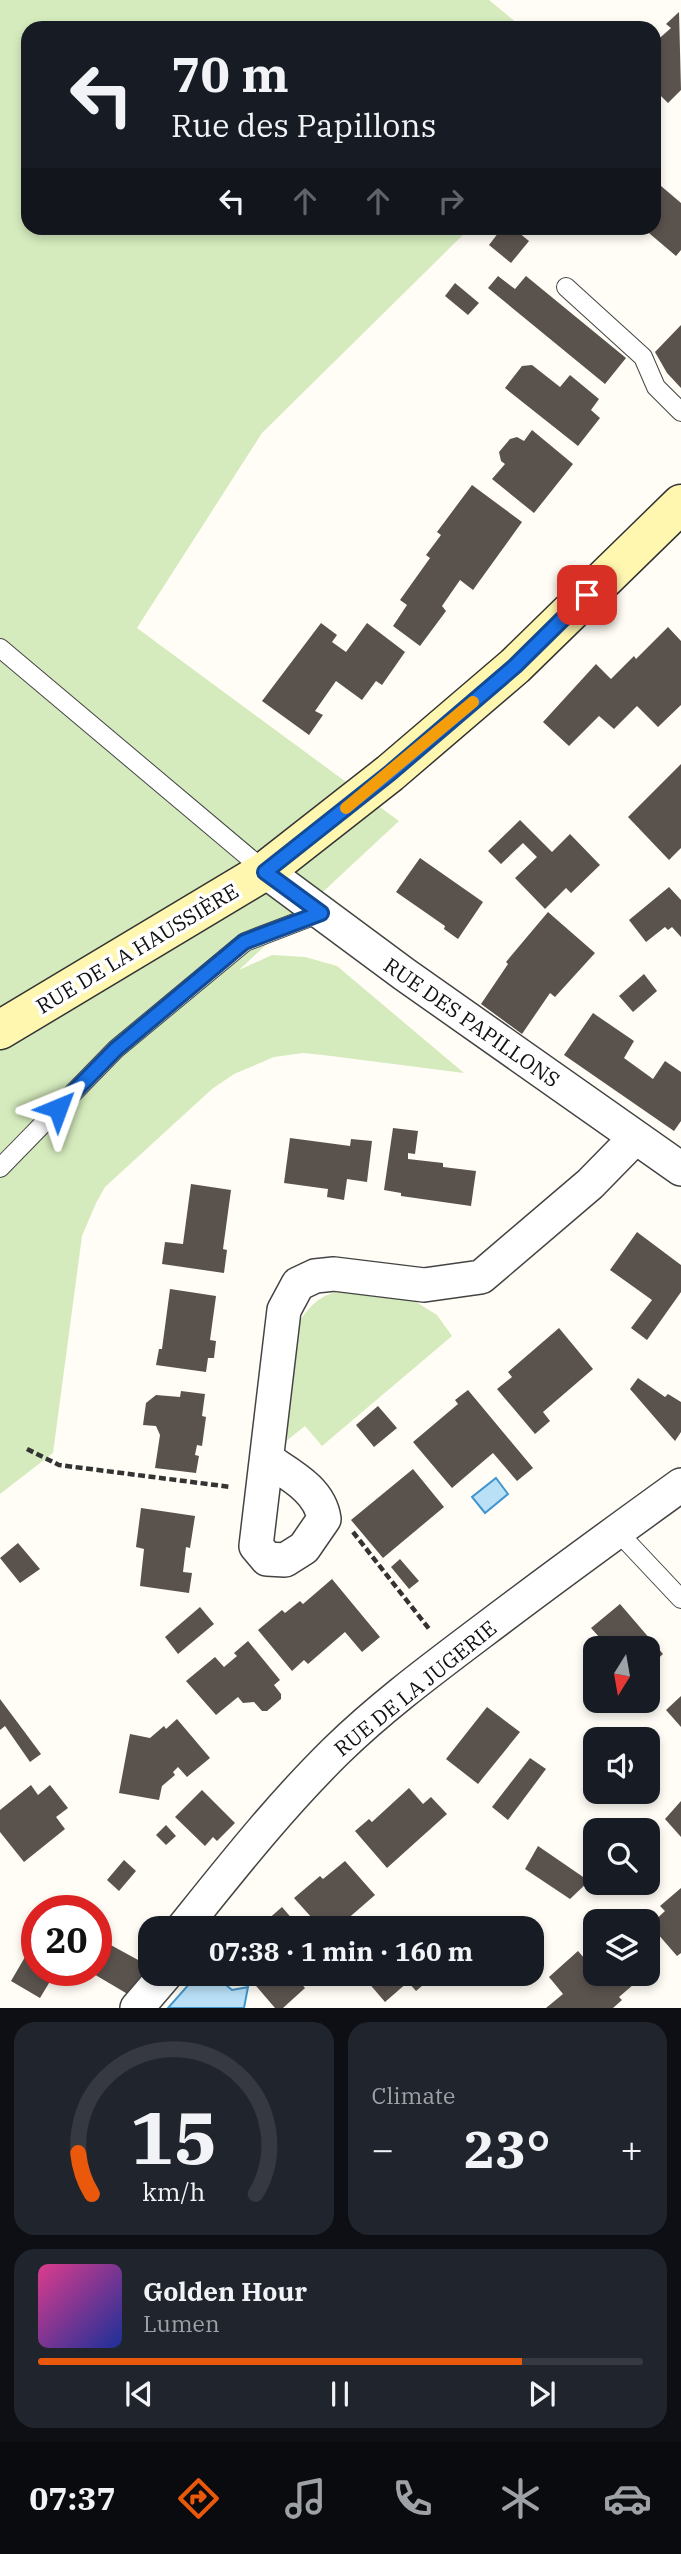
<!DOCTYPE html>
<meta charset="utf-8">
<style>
body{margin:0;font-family:"IBM Plex Serif",serif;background:#20242c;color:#f1f3f6;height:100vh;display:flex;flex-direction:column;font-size:26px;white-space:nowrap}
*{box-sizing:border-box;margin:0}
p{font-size:23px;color:#9ea1a6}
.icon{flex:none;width:38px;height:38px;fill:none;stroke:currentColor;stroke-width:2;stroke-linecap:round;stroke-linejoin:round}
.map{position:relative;height:2008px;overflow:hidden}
.sheet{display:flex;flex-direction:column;gap:14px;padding:14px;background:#0d0f14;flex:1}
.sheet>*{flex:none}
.top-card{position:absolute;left:21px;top:21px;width:640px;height:214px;border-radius:21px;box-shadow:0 4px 10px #0003;background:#171b24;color:#f1f3f6;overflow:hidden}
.needle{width:46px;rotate:191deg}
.tools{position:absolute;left:583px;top:1636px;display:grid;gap:14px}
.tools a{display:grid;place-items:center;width:77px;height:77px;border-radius:14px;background:#171b24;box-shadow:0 4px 10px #0003;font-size:35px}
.speed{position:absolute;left:21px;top:1895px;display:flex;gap:14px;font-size:35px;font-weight:700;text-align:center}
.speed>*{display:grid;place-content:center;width:91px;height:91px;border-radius:50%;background:#171b24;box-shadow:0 4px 10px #0003;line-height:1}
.speed .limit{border:10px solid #d22;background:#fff;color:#111}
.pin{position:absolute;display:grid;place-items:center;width:60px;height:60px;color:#fff;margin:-30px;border-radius:14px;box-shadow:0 4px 10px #0006}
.me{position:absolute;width:77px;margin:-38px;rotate:44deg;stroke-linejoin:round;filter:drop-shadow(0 0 5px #0008)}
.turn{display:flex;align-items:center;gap:24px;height:147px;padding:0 35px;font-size:32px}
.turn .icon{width:91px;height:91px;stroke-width:2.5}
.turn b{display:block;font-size:49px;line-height:60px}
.lanes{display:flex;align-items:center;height:66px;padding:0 35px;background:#0003;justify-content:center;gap:35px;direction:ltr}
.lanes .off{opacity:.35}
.big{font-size:52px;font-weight:700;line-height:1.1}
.sheet .widget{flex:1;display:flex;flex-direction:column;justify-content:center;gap:10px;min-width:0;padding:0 24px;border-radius:21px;background:#20242c}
.sheet .dial{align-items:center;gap:0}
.dial svg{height:182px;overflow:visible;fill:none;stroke:#363941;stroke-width:7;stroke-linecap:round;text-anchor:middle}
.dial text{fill:#f1f3f6;stroke:none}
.song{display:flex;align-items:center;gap:21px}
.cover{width:84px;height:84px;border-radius:10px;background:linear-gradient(135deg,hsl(330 70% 55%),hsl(230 70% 35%))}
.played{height:7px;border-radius:4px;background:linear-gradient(90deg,#ea580c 80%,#363941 80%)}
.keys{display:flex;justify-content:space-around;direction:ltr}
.heat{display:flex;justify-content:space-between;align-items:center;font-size:38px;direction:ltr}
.sheet .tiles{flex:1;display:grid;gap:14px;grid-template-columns:1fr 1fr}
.widget:last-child{grid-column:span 2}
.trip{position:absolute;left:138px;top:1916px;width:406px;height:70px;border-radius:21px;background:#171b24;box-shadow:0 4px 10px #0003;font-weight:700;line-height:70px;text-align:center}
.tab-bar{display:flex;height:112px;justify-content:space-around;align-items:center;background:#090b0e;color:#9ea1a6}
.tab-bar .icon{width:49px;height:49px}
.tab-bar .current{color:#ea580c}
.tab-bar b{font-size:32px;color:#f1f3f6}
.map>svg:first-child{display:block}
</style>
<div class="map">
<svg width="681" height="2008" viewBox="0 0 681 2008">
<rect width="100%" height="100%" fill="#fffdf5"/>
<g fill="#d5ebbd">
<polygon points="0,0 489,0 523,28 28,28 28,228 470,228 262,433 137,628 399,821 239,970 272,955 305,957 337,966 464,1073 323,1055 303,1053 274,1057 234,1074 212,1089 105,1187 96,1203 82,1236 53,1453 0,1494"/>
<path d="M346,1290L408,1297L437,1315L452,1336L322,1446L305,1426L285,1442L300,1321C312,1302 324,1293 346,1290Z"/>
</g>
<g fill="#b9e0f7" stroke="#3f96cf" stroke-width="2">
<polygon points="496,1478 508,1494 485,1513 472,1497"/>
<polygon points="198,1974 213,1974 232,1990 248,1987 244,2008 168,2008"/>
</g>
<g fill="#5a524d">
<polygon points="679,12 681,90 668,103 654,89 654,43 671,28 666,24"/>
<polygon points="654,180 681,203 681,250 676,256 643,228 654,228"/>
<polygon points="502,228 513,228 529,241 511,263 489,245"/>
<polygon points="498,276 515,289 526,276 626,358 605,384 488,288"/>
<polygon points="455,283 479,303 468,315 445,296"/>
<polygon points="681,325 681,388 667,373 655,352"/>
<polygon points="532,365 560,387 570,375 599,399 591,410 600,418 578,446 505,388 522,366"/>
<polygon points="532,430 573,464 534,513 492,479 505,464 501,461 499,452 510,439 517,437 524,441"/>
<polygon points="472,485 522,522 473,590 460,580 442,606 446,611 420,646 393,626 407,605 400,600 430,558 426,555 441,535 437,532"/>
<polygon points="321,623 337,635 332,642 346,652 367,623 405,652 382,685 376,681 362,700 336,681 315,711 323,715 309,735 262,701"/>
<polygon points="668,627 681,641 681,705 658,727 637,706 614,729 599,716 569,746 543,722 596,664 611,679 634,656 636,659"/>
<polygon points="681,764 681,848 669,860 628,817"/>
<polygon points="520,820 552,852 570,834 600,865 571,893 566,888 545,909 515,878 537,857 523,843 501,864 488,851"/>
<polygon points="420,858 483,902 458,939 444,929 445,926 396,892"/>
<polygon points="669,887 681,900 681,937 672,927 668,930 665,927 646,942 629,920"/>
<polygon points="548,912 595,953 555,997 550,993 522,1034 481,1004 508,964 506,962"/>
<polygon points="644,974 657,991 633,1012 619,996"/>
<polygon points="593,1013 634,1041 624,1058 653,1079 665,1061 681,1072 681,1121 674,1131 564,1055"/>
<polygon points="393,1128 418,1131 415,1154 408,1153 408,1159 443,1163 443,1167 476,1171 471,1206 401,1196 401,1193 384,1190"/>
<polygon points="290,1138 350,1146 351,1139 372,1141 367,1182 347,1179 344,1200 327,1197 328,1189 284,1183"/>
<polygon points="191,1184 231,1190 223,1249 227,1250 224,1273 162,1264 165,1242 183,1244"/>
<polygon points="637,1232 681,1265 681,1292 647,1340 631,1328 652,1300 610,1270"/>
<polygon points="170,1289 216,1296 210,1340 216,1341 214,1358 208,1358 206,1372 156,1365 159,1349 162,1349"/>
<polygon points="559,1328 593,1369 543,1412 550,1421 535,1434 497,1389 512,1377 508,1372"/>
<polygon points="638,1378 665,1397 668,1394 681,1402 681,1432 675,1441 630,1389"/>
<polygon points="468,1390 533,1468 517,1481 493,1453 452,1488 413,1442 458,1404 455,1400"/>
<polygon points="181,1391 205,1394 202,1416 206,1417 202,1446 197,1445 195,1455 199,1456 196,1473 155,1468 160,1435 156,1426 143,1425 146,1403 156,1395 180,1397"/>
<polygon points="378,1406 397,1428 374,1447 356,1425"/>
<polygon points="413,1469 444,1507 383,1558 351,1520"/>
<polygon points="141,1508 195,1516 190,1548 186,1547 183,1572 192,1573 189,1593 140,1586 144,1549 136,1547"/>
<polygon points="18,1543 40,1569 20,1583 0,1558"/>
<polygon points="400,1559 419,1581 409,1589 391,1567"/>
<polygon points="332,1579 380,1637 362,1652 345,1632 308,1664 304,1660 292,1671 258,1630 282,1610 285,1613 300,1601 303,1604"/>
<polygon points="620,1604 663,1654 648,1668 648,1648 609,1648 591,1628"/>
<polygon points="200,1607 214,1624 178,1654 165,1637"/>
<polygon points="248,1641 280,1680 274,1685 281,1694 281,1699 267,1711 262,1711 254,1702 243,1703 238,1697 216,1715 186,1681 215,1657 224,1667 237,1656 234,1653"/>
<polygon points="681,1696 681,1727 666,1710"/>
<polygon points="0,1699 41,1754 30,1762 5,1726 0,1730"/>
<polygon points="487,1707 520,1732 478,1784 446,1759"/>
<polygon points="177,1719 210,1758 187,1777 178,1767 173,1772 175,1775 162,1786 159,1800 119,1793 130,1734 150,1738 164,1726 166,1729"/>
<polygon points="530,1758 546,1769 508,1820 492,1807"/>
<polygon points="31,1785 38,1795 50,1785 68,1808 56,1817 65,1829 24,1862 0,1832 0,1810"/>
<polygon points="409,1788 423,1804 431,1797 447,1814 387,1868 355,1831 369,1819 372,1822"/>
<polygon points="202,1790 235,1823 217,1841 213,1837 205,1846 175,1817"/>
<polygon points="681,1801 681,1837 665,1819"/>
<polygon points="166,1825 176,1836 166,1845 156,1835"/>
<polygon points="538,1846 589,1881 570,1899 525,1869"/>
<polygon points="124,1860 136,1871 119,1891 107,1880"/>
<polygon points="345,1861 375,1895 337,1928 321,1928 294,1898 320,1876 323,1879"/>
<polygon points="681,1888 681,1953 677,1956 650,1925 665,1911 660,1906"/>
<polygon points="282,1907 300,1928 258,1928"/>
<polygon points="96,1937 140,1961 146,1952 150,1954 150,1968 131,1996 87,1970 96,1970"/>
<polygon points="32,1945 37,1948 37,1970 55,1973 40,1998 11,1981"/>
<polygon points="578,1951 593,1968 595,1966 595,1974 642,1974 641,1978 619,1997 622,2000 613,2008 546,2008 563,1994 549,1977"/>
<polygon points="246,1974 293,1974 305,1988 283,2008 275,2008"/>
<polygon points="361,1974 436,1974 416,1991 408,1982 385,2002"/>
</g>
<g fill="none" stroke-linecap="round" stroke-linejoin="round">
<g stroke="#444" stroke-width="20">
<g id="lane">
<polyline points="566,287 643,357 656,387 681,412"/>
<polyline points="0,648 265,871"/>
<polyline points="0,1168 116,1049 245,942 321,913"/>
<polyline points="617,1531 681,1599"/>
</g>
</g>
<g stroke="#444" stroke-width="36">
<g id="street">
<polyline points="265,871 404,974 681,1169"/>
<path d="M268,1460C290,1475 320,1490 324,1519L304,1548L285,1560L267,1559L256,1546L284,1310L298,1284L315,1276L334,1274L424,1285L481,1277L590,1184L635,1138"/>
<path d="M183,1928C232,1867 280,1806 336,1751C380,1708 431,1670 480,1633C546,1583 613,1534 681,1485"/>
<polyline points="137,2008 166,1974"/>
</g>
</g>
<g stroke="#333" stroke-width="41">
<polyline id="secondary" points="0,1030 265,871 390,773 515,666 681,504"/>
</g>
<g stroke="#333" stroke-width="4.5" stroke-dasharray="7 3.5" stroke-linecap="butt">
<polyline points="27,1449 59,1465 231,1487"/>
<polyline points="353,1532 430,1630"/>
</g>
<use href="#lane" stroke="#fff" stroke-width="18"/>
<use href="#street" stroke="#fff" stroke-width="33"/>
<use href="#secondary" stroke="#fff6b0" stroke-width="38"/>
</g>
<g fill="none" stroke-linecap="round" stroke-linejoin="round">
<g stroke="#114b97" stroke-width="18">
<polyline id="route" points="58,1108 116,1049 244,942 321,913 265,872 390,773 515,666 587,595"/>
</g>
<use href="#route" stroke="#1a73e8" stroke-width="12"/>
<polyline stroke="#f59e0b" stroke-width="12" points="346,808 473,702"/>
</g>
<g text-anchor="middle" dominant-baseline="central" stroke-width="7" stroke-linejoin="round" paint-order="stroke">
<g font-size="21" fill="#111" stroke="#fff">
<text transform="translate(137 948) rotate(-31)">RUE DE LA HAUSSIÈRE</text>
<text transform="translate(472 1022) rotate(35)">RUE DES PAPILLONS</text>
<text transform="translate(415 1688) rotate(-39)">RUE DE LA JUGERIE</text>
</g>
</g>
</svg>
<div class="tools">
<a><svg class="needle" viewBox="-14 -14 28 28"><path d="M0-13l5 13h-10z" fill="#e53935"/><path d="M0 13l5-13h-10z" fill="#9ea1a6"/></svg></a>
<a><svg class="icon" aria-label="sound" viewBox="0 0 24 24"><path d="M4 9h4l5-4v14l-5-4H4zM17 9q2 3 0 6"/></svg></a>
<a><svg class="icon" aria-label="search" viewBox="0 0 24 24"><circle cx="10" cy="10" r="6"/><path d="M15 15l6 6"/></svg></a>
<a><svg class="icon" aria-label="layers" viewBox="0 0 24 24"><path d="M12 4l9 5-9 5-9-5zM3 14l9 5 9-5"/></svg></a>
</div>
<div class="speed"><div class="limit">20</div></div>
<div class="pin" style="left:587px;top:595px;background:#d93025"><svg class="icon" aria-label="arrive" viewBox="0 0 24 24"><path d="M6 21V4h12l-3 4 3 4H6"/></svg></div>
<svg class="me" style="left:58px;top:1108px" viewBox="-20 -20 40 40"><path d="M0-17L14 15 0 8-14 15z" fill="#1a73e8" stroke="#fff" stroke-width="4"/></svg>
<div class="trip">07:38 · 1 min · 160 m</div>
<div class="top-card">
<div class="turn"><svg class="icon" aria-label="left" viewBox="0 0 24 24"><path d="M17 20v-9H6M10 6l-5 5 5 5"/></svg><div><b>70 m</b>Rue des Papillons</div></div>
<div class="lanes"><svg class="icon" aria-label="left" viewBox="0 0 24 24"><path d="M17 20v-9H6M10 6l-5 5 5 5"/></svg><svg class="icon off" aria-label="ahead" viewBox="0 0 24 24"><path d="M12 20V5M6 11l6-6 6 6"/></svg><svg class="icon off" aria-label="ahead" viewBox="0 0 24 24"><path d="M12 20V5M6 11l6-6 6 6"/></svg><svg class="icon off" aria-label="right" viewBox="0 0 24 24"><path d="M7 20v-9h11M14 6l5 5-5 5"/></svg></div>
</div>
</div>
<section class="sheet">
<div class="tiles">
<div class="widget dial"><svg viewBox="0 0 100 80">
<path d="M14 69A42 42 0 1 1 86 69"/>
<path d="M14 69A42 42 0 0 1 8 51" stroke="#ea580c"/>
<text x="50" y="56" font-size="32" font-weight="700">15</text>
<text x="50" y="72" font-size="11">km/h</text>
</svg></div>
<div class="widget"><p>Climate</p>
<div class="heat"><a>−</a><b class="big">23°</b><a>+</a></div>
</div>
<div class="widget">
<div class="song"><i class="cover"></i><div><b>Golden Hour</b><p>Lumen</p></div></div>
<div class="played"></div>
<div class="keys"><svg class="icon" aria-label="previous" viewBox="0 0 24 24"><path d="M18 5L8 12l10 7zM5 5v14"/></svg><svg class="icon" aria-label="pause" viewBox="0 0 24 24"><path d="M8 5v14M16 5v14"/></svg><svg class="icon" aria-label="next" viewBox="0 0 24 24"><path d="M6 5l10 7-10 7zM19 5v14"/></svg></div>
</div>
</div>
</section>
<nav class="tab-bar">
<b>07:37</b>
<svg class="icon current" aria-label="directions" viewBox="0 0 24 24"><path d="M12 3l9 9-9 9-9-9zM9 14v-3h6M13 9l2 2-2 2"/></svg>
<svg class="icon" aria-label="music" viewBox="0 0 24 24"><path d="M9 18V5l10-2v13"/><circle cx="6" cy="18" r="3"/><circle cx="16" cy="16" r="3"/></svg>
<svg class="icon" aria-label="phone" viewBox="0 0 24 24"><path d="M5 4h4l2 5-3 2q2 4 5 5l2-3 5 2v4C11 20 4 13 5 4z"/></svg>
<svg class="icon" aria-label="climate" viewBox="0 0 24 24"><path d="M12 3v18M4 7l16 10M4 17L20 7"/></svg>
<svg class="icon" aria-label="car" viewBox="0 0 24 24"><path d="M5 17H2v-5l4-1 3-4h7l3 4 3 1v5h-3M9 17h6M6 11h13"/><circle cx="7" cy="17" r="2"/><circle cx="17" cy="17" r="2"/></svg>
</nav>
